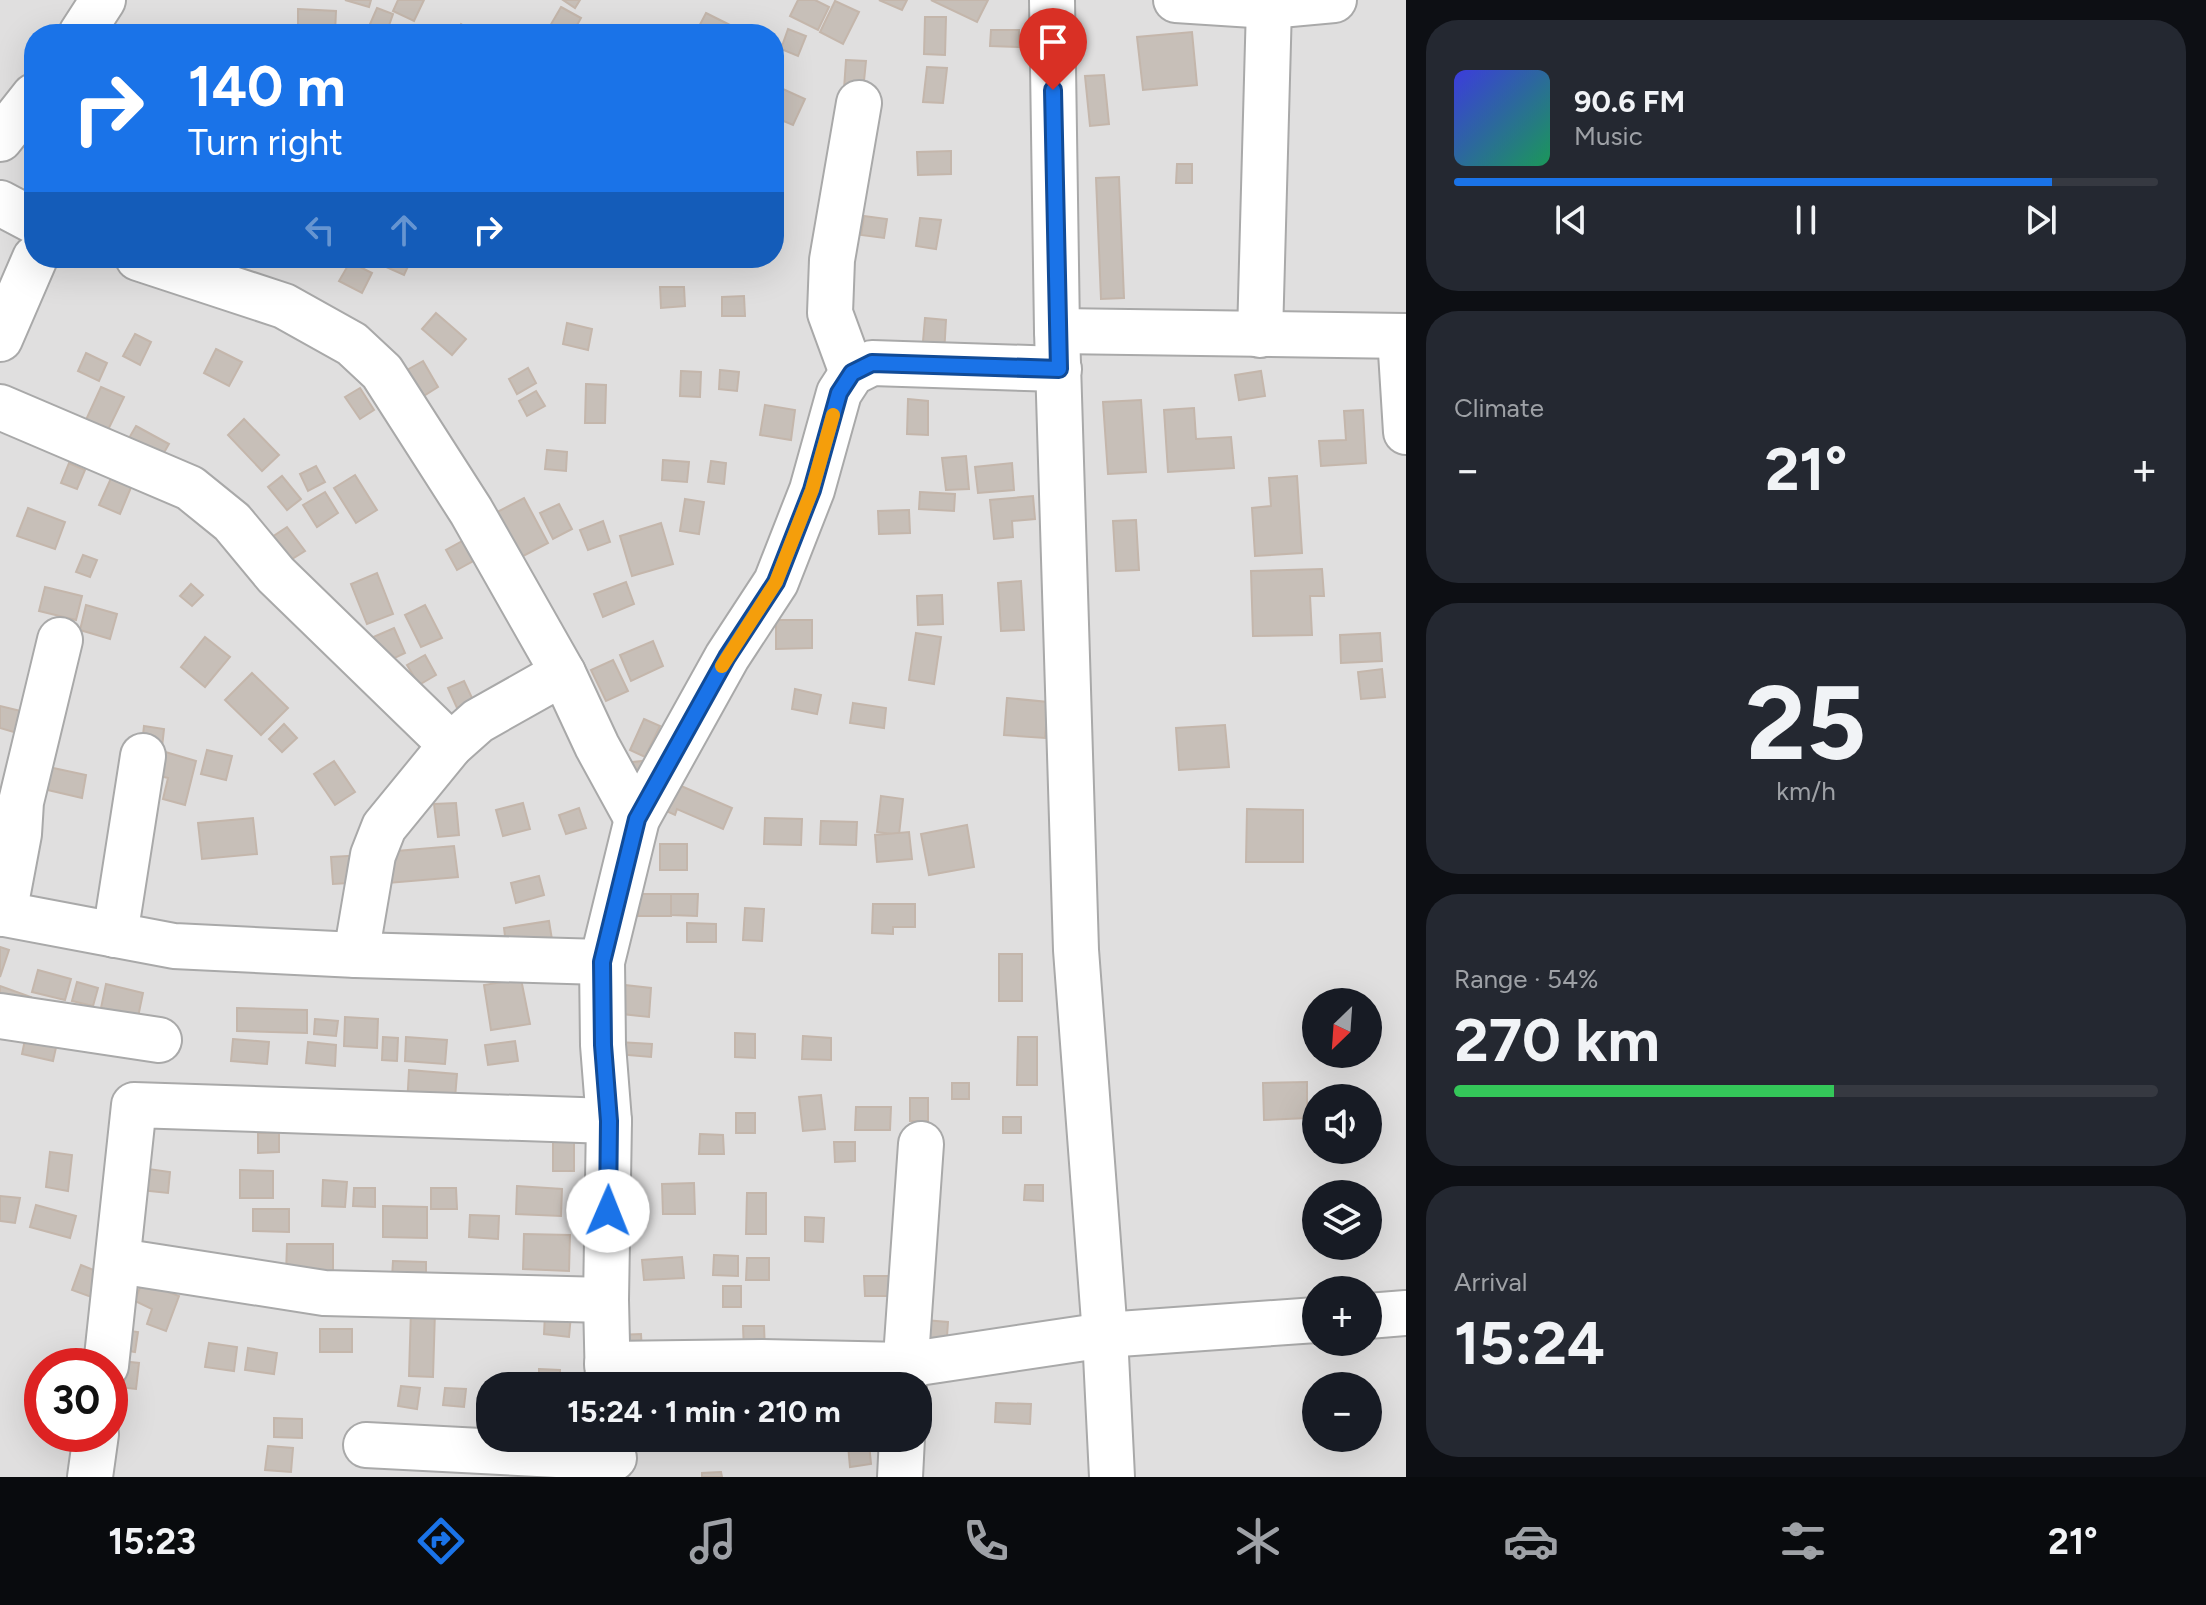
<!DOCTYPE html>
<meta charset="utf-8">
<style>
body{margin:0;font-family:Figtree,sans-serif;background:#242831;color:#f1f3f6;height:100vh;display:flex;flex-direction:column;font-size:30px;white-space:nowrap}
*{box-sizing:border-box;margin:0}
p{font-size:26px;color:#9ea1a6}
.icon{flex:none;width:44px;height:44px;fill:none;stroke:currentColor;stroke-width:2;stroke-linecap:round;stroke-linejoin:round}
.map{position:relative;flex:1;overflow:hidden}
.sheet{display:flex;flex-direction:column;gap:20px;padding:20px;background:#0d0f14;width:800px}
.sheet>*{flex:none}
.banner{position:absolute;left:24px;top:24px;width:760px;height:244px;border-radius:32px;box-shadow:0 8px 32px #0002;background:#1a73e8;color:#fff;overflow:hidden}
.needle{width:52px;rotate:205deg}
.tools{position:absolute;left:1302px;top:988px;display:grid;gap:16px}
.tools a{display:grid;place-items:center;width:80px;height:80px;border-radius:50%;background:#171b24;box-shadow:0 8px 32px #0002;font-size:40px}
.speed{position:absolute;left:24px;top:1348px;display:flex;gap:16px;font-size:40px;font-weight:700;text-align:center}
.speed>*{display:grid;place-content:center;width:104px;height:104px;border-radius:50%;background:#171b24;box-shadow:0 8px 32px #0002;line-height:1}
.speed .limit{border:12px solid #d22;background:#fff;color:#111}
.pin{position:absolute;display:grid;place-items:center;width:68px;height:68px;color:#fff;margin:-82px -34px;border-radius:50% 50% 50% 0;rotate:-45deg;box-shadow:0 0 8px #0007}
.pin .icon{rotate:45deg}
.me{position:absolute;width:88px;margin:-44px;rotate:1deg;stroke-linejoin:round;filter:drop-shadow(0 0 6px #0008)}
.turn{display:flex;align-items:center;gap:28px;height:168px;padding:0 32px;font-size:36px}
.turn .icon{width:104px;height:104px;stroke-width:2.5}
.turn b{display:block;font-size:56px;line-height:68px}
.lanes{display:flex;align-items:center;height:76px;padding:0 32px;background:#0003;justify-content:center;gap:40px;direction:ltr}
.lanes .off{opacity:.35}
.big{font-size:60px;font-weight:700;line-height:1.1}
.sheet .card{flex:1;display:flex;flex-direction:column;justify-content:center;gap:12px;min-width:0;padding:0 28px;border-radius:32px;background:#242831}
.sheet .dial{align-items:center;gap:0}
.dial b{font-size:104px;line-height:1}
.song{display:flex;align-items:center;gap:24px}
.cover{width:96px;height:96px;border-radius:12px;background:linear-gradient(135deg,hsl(240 70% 55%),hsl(150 70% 35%))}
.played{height:8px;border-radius:4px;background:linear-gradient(90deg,#1a73e8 85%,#363941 85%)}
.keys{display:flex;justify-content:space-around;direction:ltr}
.heat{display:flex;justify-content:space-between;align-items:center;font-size:44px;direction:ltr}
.charge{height:12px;border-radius:6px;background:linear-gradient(90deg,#34c759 54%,#363941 0)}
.trip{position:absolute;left:476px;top:1372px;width:456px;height:80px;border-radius:32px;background:#171b24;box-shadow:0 8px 32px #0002;font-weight:700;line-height:80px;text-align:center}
.tabs{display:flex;height:128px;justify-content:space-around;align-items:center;background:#090b0e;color:#9ea1a6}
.tabs .icon{width:56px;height:56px}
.tabs .on{color:#1a73e8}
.tabs b{font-size:36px;color:#f1f3f6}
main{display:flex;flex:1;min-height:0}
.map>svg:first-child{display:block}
</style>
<main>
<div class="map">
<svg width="1406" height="1477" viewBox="0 0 1406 1477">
<rect width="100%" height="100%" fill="#f2efe9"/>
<path fill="#e0dfdf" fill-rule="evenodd" d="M0,0H1406V1477H0ZM34,34H774V258H34ZM1316,1002H1368V1054H1316ZM1316,1098H1368V1150H1316ZM1316,1194H1368V1246H1316ZM1316,1290H1368V1342H1316ZM42,1366H110V1434H42ZM490,1386H918V1438H490ZM1316,1386H1368V1438H1316Z"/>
<g fill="#c7bfb8" stroke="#c4b6ab" stroke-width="2">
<polygon points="345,0 371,0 369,7"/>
<polygon points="398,0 424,0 414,21 393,11"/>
<polygon points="563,0 580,0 575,8"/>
<polygon points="798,0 815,0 829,7 818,30 790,16"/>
<polygon points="879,0 907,0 902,10"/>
<polygon points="931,0 988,0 977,22"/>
<polygon points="835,1 859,12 843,44 820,32"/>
<polygon points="561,7 581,18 572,34 549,34 546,33"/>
<polygon points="377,8 393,14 386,34 367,31"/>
<polygon points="298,9 336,11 335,33 298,31"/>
<polygon points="706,13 748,34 695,34"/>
<polygon points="925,17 946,17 945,55 924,54"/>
<polygon points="461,24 478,34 455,34"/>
<polygon points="788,29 806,36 798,56 781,49"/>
<polygon points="991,30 1019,30 1019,47 990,46"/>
<polygon points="1192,32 1197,85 1143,90 1137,37"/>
<polygon points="846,60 866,61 863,91 844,89"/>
<polygon points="927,67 947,68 943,103 923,102"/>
<polygon points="1104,75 1109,124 1090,126 1085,76"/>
<polygon points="774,85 805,99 793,125 774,117"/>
<polygon points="951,151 951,174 918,175 917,152"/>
<polygon points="1177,164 1192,164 1192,183 1176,183"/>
<polygon points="1119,177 1124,298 1101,299 1096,178"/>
<polygon points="864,216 887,219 884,238 861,235"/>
<polygon points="920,218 941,220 936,249 916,246"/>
<polygon points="366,258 412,258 404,275"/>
<polygon points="350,262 372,273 362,293 339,281"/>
<polygon points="660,287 684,287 685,306 661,308"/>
<polygon points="744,296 745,316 722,316 722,297"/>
<polygon points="436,313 466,339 452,355 422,329"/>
<polygon points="925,318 946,320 944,355 922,353"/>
<polygon points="567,323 592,329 588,350 563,344"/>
<polygon points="135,334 151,342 140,365 123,356"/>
<polygon points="216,349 242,362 229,386 204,373"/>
<polygon points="86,353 107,363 99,381 78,371"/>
<polygon points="423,361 438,387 414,402 398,375"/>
<polygon points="528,368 536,383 517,394 509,379"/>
<polygon points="720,370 739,372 737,391 719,389"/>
<polygon points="681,371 701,372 700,397 680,396"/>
<polygon points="1261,371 1265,396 1239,400 1235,375"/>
<polygon points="586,384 606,385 605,423 585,423"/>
<polygon points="101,387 124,397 107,432 85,422"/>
<polygon points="360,388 374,410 360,419 345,397"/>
<polygon points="536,391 545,406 527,416 519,401"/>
<polygon points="908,399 928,401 928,435 907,434"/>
<polygon points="1141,400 1146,472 1108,474 1103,402"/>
<polygon points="765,405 795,410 791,440 760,435"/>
<polygon points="1194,408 1196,439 1231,437 1234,468 1168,472 1164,410"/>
<polygon points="1363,410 1366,463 1321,466 1319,441 1346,440 1344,411"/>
<polygon points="244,419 279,455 262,471 228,435"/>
<polygon points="136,426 169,444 158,463 125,445"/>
<polygon points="547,450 567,452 566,471 545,469"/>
<polygon points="966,456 969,489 946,490 942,458"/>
<polygon points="663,460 689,462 687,482 662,480"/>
<polygon points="711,461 726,463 724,484 708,482"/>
<polygon points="69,463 85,470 77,489 61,483"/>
<polygon points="1012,463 1014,490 978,493 975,467"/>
<polygon points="316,466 325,482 308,491 300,474"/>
<polygon points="355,475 377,510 356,523 334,488"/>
<polygon points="112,476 132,485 120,514 99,505"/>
<polygon points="282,476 301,499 287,510 268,487"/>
<polygon points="1297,476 1302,553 1255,556 1252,508 1271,506 1269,478"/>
<polygon points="325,492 338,513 317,527 303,505"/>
<polygon points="920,492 955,494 954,511 919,509"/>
<polygon points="1033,496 1035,519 1012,521 1013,537 994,539 990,500"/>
<polygon points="524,498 548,543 506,565 482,520"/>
<polygon points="685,499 704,502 699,534 680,531"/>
<polygon points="559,504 572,529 553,539 540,513"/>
<polygon points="28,508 65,522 55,549 17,536"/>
<polygon points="909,510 910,533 879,534 878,511"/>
<polygon points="1136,520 1139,570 1116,571 1113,521"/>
<polygon points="603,521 610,542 588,550 580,530"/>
<polygon points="661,523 673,564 632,576 620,536"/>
<polygon points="287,527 305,551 289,561 272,537"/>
<polygon points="464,540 475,560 457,570 446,550"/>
<polygon points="83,555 97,560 90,577 76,572"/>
<polygon points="1322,569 1324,596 1310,596 1312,635 1253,636 1251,571"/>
<polygon points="377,573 393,614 367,624 351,584"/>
<polygon points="1021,581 1024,630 1001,631 998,583"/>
<polygon points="626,582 634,604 603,617 594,594"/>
<polygon points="191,584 203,595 192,606 180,596"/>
<polygon points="45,587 82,596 76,620 39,611"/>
<polygon points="942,595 943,624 918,625 917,596"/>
<polygon points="86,605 117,614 110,639 80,630"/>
<polygon points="425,605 442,638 421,647 405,615"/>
<polygon points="776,620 812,620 812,648 776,649"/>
<polygon points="394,628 405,653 382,664 371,638"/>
<polygon points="916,633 941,637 934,684 909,680"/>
<polygon points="1380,633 1382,661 1341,663 1340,635"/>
<polygon points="205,637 230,657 205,687 181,667"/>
<polygon points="653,641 663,666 631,681 620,655"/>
<polygon points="425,655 436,675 419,685 407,665"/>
<polygon points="613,660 628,691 606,701 591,670"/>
<polygon points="1382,669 1385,697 1361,699 1358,672"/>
<polygon points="252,673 288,708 261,735 225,700"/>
<polygon points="464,681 473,700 457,708 448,688"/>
<polygon points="795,689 821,695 817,714 792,709"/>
<polygon points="1007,698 1048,702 1045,738 1004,735"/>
<polygon points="853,703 886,708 884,728 850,723"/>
<polygon points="0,706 29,713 24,735 0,728"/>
<polygon points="644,719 660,726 645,757 630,750"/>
<polygon points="284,724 297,738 282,752 269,739"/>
<polygon points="1225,725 1229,767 1179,770 1176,728"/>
<polygon points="144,726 164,729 162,747 142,744"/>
<polygon points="207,750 232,756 226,780 201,774"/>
<polygon points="162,751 196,761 185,805 163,799 168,778 156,775"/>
<polygon points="651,760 653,778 625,781 623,763"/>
<polygon points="334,761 355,792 335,805 314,774"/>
<polygon points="44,766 86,775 82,798 39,788"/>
<polygon points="665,779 732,808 723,829 677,809 675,815 653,805"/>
<polygon points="881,796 903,799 899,835 877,832"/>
<polygon points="456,803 459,835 438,837 434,804"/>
<polygon points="523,803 530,829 503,836 496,810"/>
<polygon points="579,808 586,828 566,834 559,815"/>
<polygon points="1247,809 1303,810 1303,862 1246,862"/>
<polygon points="253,818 257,854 202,859 198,823"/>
<polygon points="765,818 802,819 801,845 764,844"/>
<polygon points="821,821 857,822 856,845 820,844"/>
<polygon points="967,825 974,867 929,875 921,834"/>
<polygon points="909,832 912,859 877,862 875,835"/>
<rect x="660" y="844" width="27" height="26"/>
<polygon points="454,846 458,877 388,883 385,852"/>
<polygon points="365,855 366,882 333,884 331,857"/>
<polygon points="539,876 544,895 516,903 511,883"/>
<rect x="638" y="894" width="33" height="22"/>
<polygon points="671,894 698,894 697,916 671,915"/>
<polygon points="873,904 915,904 915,927 893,927 893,934 872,933"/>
<polygon points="745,908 764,909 762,941 743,940"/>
<polygon points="549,921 553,946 507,952 504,928"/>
<polygon points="687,923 716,924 716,942 687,942"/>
<polygon points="0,947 9,950 0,977"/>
<rect x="999" y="954" width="23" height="47"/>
<polygon points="38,970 71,979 65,1000 32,992"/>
<polygon points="521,979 530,1024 491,1030 484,985"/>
<polygon points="77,982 98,988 93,1006 72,1001"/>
<polygon points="607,983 651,988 649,1017 604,1012"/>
<polygon points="106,984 143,993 138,1017 101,1008"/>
<polygon points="0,986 31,997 24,1017 0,1009"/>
<polygon points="237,1008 307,1010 307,1033 237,1031"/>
<polygon points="345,1017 378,1019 377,1048 344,1046"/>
<polygon points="315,1019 338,1021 336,1036 314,1034"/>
<polygon points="735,1033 755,1034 755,1058 735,1057"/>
<polygon points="26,1035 57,1043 53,1061 22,1054"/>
<polygon points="803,1036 831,1038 831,1060 802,1059"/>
<polygon points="383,1037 398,1038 397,1061 382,1060"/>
<polygon points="406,1037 447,1040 445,1064 405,1061"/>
<polygon points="1018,1037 1037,1037 1037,1085 1017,1085"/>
<polygon points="233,1039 269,1042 267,1064 231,1061"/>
<polygon points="515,1041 518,1061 488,1065 485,1045"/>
<polygon points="308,1042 336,1045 335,1066 306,1063"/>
<polygon points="618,1042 652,1044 651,1057 617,1054"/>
<polygon points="409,1070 457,1074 454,1110 407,1106"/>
<polygon points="1307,1082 1307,1118 1264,1120 1263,1083"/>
<rect x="952" y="1083" width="17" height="16"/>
<polygon points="821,1095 825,1129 803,1131 799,1097"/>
<rect x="910" y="1098" width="18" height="23"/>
<polygon points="856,1107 891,1107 890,1130 855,1130"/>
<rect x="736" y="1113" width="19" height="20"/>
<rect x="1003" y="1117" width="18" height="16"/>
<polygon points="258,1133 279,1133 279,1152 258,1153"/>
<polygon points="700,1134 723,1135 724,1154 699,1154"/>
<rect x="553" y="1137" width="21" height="34"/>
<polygon points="834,1142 855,1142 855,1161 835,1162"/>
<polygon points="50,1152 72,1155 68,1191 46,1187"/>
<polygon points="134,1167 170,1172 168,1193 131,1189"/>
<polygon points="240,1170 273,1171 273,1198 240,1198"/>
<polygon points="323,1180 347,1182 345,1207 322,1206"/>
<polygon points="694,1183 695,1214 663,1214 662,1184"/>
<polygon points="1025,1185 1043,1185 1043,1201 1024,1200"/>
<polygon points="517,1186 562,1189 561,1216 516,1214"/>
<polygon points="354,1188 375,1188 375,1207 353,1206"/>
<polygon points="431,1188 456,1188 457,1209 431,1209"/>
<polygon points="747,1193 766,1193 766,1234 746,1234"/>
<polygon points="0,1196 20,1198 15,1223 0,1221"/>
<polygon points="36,1205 76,1216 70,1238 30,1227"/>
<polygon points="383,1206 427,1207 427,1238 383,1237"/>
<polygon points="253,1209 289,1209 289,1232 253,1231"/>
<polygon points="470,1215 499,1216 498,1239 469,1237"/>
<polygon points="805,1217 824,1218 823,1242 805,1241"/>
<polygon points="524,1234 570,1235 569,1271 523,1269"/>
<polygon points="287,1244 333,1244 333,1275 286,1274"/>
<polygon points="714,1255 738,1256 738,1276 713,1275"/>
<polygon points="682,1257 684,1278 644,1280 642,1260"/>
<polygon points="747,1258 769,1258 769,1280 746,1280"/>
<polygon points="393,1261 426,1262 426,1279 392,1278"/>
<polygon points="81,1265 106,1275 97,1299 72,1290"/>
<polygon points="864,1276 901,1276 901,1296 865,1296"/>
<polygon points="142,1282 179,1296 166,1331 147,1324 152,1309 135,1301"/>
<rect x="723" y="1286" width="18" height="21"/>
<polygon points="411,1309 435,1311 433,1377 409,1376"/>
<polygon points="545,1313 571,1315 569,1337 544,1334"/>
<polygon points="924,1320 948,1322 946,1351 922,1350"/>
<polygon points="743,1326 764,1326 765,1351 744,1352"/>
<polygon points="116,1329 138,1332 135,1352 113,1348"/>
<rect x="320" y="1329" width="32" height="23"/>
<polygon points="641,1334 642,1353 617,1335"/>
<polygon points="209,1343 237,1347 234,1371 205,1367"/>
<polygon points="248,1348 277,1353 274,1374 245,1370"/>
<polygon points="111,1360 139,1363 136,1389 110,1386"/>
<polygon points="539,1369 560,1370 560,1386 539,1386"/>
<polygon points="401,1386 420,1388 417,1409 398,1406"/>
<polygon points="445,1388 466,1389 464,1407 443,1405"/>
<polygon points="996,1403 1031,1404 1030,1424 995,1422"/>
<polygon points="274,1418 302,1419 302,1438 274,1437"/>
<polygon points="699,1438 725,1438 725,1439 700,1443"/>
<polygon points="869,1443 871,1464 850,1467 848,1445"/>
<polygon points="268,1446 293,1448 291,1472 265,1470"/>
<polygon points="721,1472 722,1477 702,1477 702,1473"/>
</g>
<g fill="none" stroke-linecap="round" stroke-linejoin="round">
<g stroke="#a9a9a9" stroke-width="48">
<g id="minor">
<polyline points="1052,0 1057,331 1076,950 1105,1335 1112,1477"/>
<polyline points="1176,0 1269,6 1334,0"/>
<polyline points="81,34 103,0"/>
<polyline points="0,139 34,96"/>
<polyline points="0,203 34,221"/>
<polyline points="138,258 284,306 352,344 382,372 471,511 563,673 597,746 637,819"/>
<polyline points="1057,331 1406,336"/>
<polyline points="1260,335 1269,6"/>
<polyline points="1400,336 1406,432"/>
<polyline points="0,339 35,258"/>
<polyline points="852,373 830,313 832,260 859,103"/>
<polyline points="0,407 190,488 232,522 276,575 451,745"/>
<polyline points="0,913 174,946 356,955 602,962"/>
<polyline points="4,914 19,834 21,802 60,640"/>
<polyline points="115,935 143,756"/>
<polyline points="356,955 373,855 384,827 451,745 478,721 563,673"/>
<polyline points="0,1016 159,1040"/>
<polyline points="119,1261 324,1293 606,1300"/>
<polyline points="1368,1316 1406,1313"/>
<polyline points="607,1364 762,1362 905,1365 1105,1335 1316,1320"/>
<polyline points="106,1366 134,1105 609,1121"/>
<polyline points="608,1386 606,1300 609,1121 603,1045 602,962 637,819 727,657 776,582 812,490 839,393 852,373 872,363 1059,369"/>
<polyline points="904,1386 921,1144"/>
<polyline points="366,1445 614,1458"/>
<polyline points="90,1477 96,1434"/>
<polyline points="900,1477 902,1438"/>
</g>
</g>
<use href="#minor" stroke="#fff" stroke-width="44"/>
</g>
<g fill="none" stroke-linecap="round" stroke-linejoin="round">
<g stroke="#114b97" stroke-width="20">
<polyline id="route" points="608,1211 609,1121 603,1045 602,962 637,819 727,657 776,582 812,490 839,393 852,373 872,363 1059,369 1053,90"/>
</g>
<use href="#route" stroke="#1a73e8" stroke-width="14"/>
<polyline stroke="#f59e0b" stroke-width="14" points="722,666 776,582 812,490 833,415"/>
</g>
</svg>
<div class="tools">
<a><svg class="needle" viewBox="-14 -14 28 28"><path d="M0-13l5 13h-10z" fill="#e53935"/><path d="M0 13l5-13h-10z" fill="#9ea1a6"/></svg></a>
<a><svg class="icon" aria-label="sound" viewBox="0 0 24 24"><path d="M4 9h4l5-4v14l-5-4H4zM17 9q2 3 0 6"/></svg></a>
<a><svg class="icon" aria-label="layers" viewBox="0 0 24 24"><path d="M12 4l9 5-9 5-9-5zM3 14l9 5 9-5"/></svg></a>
<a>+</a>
<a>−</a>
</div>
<div class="speed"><div class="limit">30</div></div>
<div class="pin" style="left:1053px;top:90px;background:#d93025"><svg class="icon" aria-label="arrive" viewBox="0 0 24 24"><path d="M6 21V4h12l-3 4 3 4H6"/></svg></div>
<svg class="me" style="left:608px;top:1211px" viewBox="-20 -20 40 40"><circle r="19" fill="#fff"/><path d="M0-13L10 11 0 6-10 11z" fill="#1a73e8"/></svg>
<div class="trip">15:24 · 1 min · 210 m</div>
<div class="banner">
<div class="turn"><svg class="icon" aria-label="right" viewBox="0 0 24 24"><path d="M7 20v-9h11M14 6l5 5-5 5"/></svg><div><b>140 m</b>Turn right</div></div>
<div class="lanes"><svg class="icon off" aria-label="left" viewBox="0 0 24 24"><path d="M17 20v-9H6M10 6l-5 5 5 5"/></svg><svg class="icon off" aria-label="ahead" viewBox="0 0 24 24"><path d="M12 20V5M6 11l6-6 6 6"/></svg><svg class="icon" aria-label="right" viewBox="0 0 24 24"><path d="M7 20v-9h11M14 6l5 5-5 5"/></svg></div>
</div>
</div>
<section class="sheet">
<div class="card">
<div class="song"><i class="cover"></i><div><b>90.6 FM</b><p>Music</p></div></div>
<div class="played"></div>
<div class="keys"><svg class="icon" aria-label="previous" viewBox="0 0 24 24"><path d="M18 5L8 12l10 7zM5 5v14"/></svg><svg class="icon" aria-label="pause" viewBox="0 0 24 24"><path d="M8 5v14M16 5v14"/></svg><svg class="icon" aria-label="next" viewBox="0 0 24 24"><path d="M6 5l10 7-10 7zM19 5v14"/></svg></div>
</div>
<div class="card"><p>Climate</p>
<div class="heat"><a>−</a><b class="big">21°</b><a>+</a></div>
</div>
<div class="card dial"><b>25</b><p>km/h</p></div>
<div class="card"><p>Range · 54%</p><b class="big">270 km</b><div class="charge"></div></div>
<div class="card"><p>Arrival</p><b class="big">15:24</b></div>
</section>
</main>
<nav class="tabs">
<b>15:23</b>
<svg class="icon on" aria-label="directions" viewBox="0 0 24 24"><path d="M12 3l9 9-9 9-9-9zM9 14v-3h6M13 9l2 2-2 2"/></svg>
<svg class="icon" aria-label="music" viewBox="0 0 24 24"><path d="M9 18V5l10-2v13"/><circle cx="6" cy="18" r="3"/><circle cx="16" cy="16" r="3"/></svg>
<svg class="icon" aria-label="phone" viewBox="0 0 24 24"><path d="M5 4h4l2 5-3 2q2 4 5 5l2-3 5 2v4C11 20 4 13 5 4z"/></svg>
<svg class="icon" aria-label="climate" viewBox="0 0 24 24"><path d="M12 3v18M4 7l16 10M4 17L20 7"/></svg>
<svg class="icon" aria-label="car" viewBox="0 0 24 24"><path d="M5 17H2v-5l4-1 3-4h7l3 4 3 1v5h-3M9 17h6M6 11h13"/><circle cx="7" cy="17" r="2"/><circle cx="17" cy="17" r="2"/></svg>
<svg class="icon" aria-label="filters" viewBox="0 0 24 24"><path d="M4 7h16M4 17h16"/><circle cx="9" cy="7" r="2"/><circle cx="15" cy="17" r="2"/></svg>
<b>21°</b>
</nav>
